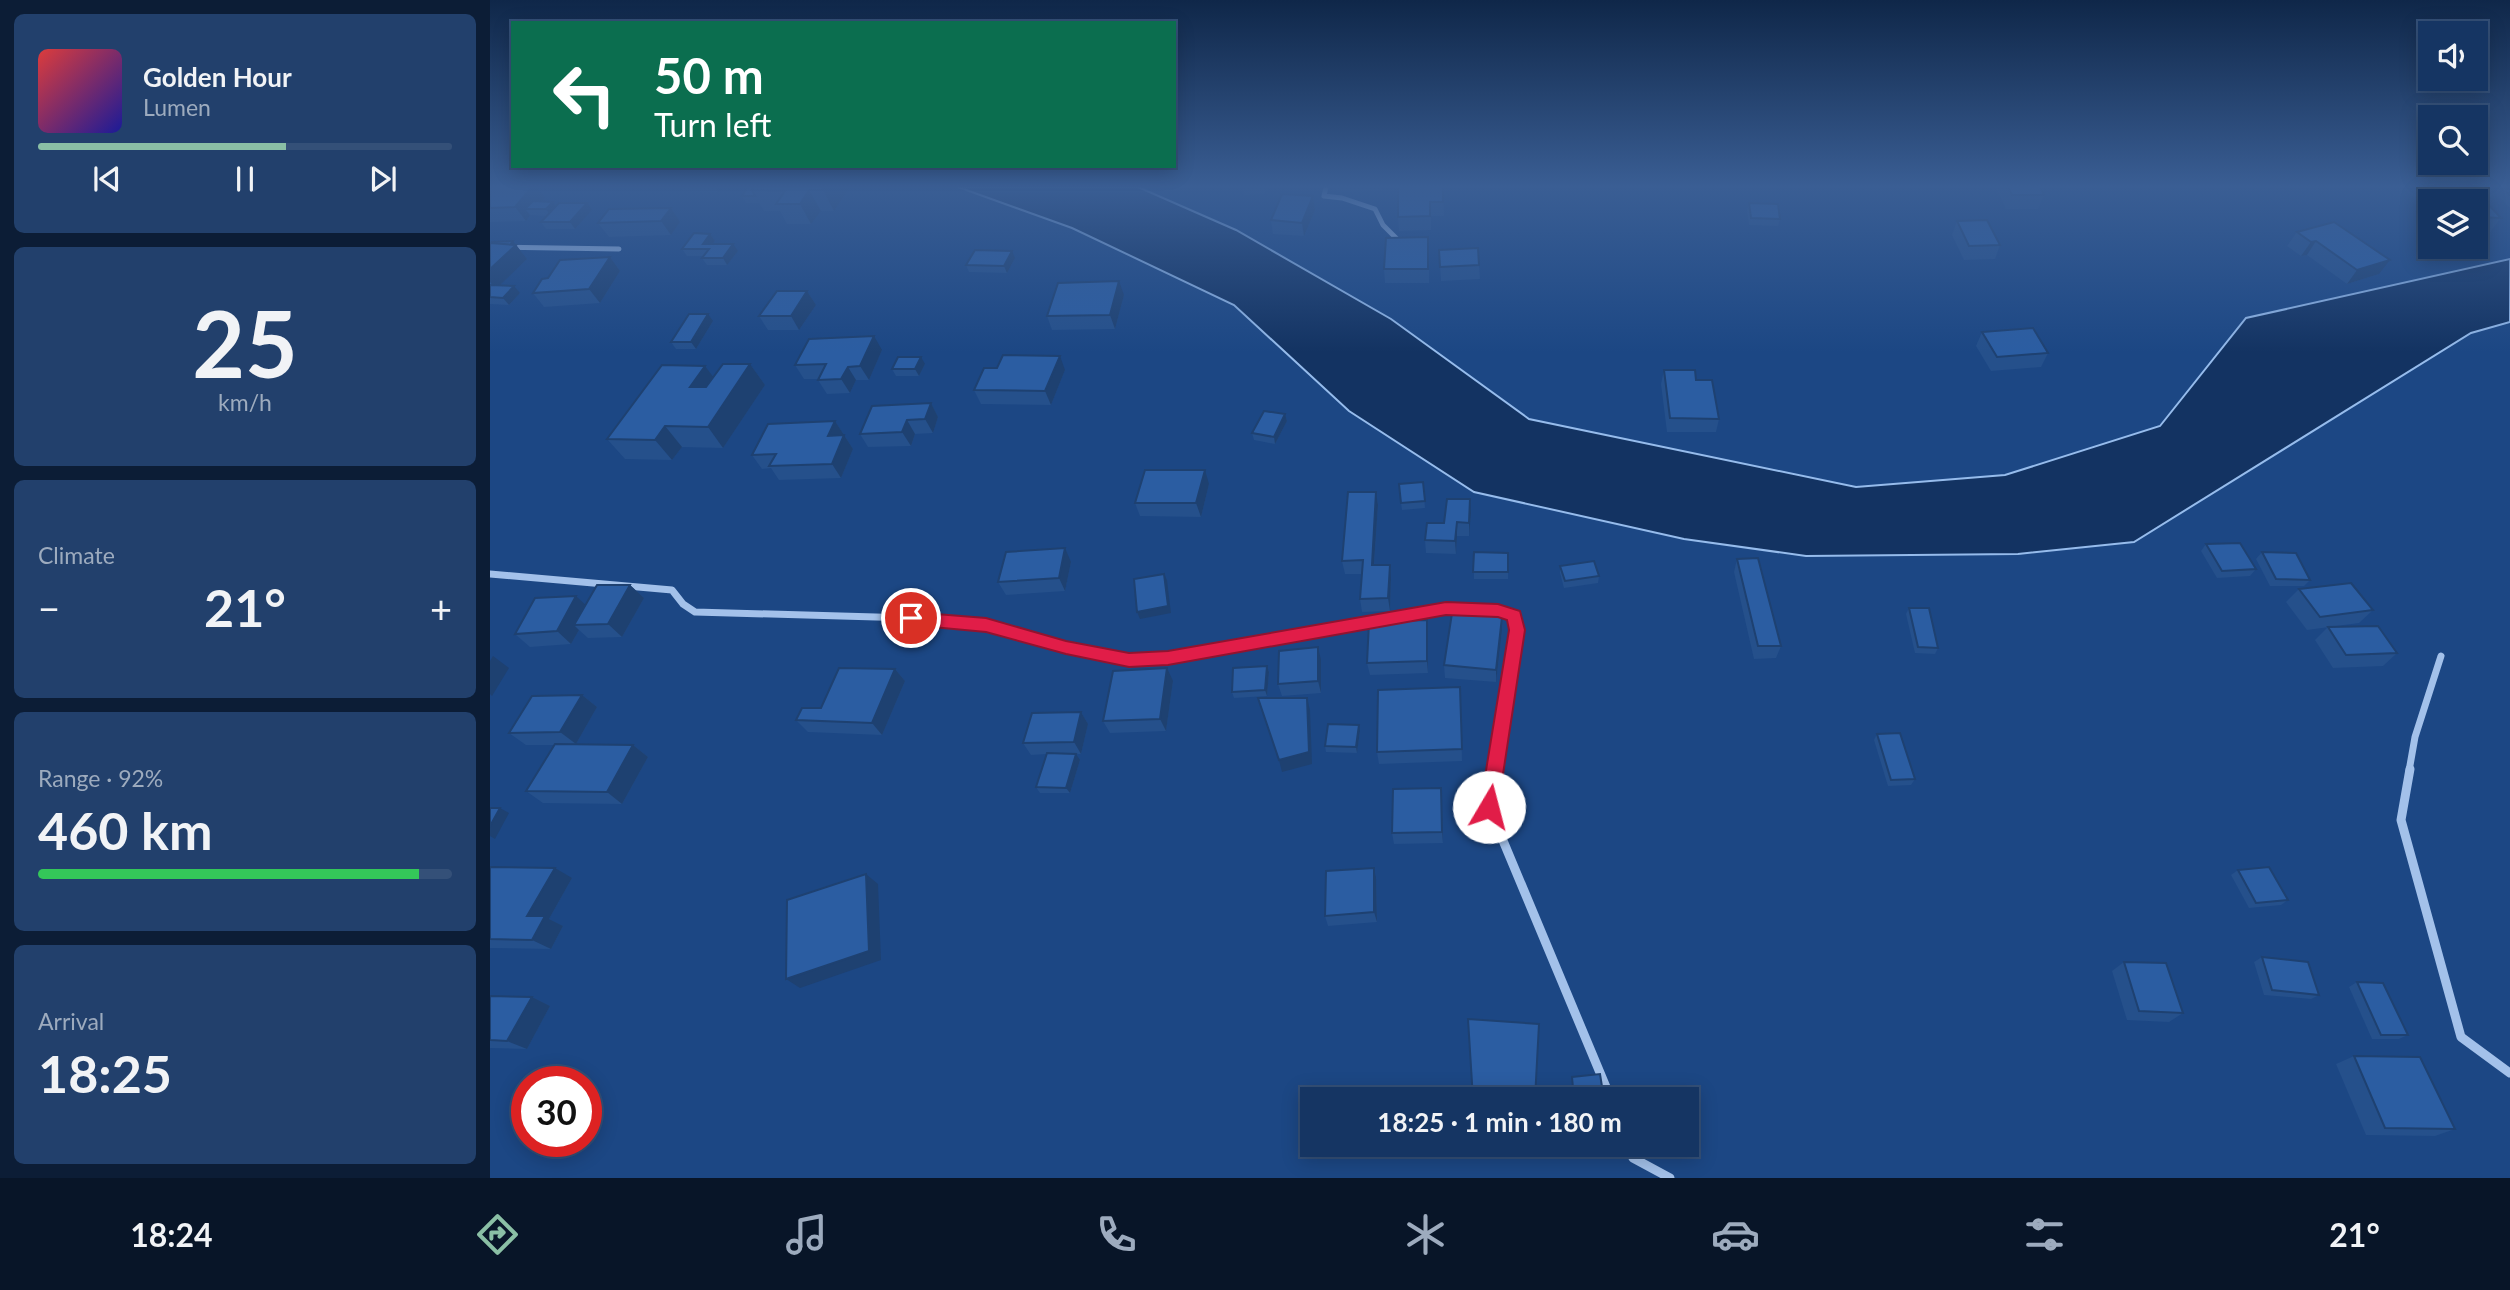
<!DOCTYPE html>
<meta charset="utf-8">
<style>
body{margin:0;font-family:Lato,sans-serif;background:#22406c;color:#f1f3f6;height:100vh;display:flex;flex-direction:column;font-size:26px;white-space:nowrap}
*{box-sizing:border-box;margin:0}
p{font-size:23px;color:#9dabbe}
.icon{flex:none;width:38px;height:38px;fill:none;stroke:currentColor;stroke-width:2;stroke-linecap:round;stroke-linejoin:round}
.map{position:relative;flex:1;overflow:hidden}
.drawer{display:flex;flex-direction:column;gap:14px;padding:14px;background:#0c1d36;width:490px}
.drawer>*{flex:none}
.top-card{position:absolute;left:21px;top:21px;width:665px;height:147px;border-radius:0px;box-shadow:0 4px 18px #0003,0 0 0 2px #345078;background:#0b6e4f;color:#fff;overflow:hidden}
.tools{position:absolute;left:1928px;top:21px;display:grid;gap:14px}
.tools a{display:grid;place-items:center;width:70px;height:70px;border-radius:0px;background:#153563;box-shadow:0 4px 18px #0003,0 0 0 2px #345078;font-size:35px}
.speed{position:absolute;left:21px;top:1066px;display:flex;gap:14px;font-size:35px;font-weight:700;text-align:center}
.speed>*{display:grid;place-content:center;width:91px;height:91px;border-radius:50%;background:#153563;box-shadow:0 4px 18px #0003,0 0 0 2px #345078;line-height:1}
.speed .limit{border:10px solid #d22;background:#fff;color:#111}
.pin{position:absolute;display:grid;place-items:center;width:60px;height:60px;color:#fff;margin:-30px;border:4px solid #fff;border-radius:50%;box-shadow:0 2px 7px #0007}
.me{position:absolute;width:77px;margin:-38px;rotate:8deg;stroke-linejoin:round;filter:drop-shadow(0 0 5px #0008)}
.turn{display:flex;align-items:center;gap:24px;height:147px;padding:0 28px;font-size:32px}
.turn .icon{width:91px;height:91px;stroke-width:2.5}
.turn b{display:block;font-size:49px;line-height:60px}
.big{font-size:52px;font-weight:700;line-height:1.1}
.drawer .tile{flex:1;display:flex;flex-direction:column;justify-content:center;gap:10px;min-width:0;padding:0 24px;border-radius:10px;background:#22406c}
.drawer .dial{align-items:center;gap:0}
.dial b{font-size:91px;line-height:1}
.song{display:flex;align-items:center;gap:21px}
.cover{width:84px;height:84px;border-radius:10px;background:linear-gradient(135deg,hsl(0 70% 55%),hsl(240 70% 35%))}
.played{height:7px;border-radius:4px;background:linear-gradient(90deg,#8abfa5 60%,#345078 60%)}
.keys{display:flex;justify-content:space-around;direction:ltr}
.heat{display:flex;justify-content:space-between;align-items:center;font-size:38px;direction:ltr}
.charge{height:10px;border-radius:5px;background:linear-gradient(90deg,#34c759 92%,#345078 0)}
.trip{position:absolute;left:810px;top:1087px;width:399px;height:70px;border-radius:0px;background:#153563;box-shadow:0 4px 18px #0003,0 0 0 2px #345078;font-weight:700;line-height:70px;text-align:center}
.menu{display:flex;height:112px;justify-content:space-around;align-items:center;background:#081528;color:#9dabbe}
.menu .icon{width:49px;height:49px}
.menu .current{color:#8abfa5}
.menu b{font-size:32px;color:#f1f3f6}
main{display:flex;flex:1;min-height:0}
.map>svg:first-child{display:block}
</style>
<main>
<section class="drawer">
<div class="tile">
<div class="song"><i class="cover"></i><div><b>Golden Hour</b><p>Lumen</p></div></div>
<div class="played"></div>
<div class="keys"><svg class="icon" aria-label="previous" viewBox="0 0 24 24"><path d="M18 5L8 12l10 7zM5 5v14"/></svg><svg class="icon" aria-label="pause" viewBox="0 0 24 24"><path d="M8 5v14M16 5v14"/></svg><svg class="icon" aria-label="next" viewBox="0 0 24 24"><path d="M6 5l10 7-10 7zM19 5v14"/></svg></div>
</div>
<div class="tile dial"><b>25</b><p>km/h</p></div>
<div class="tile"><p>Climate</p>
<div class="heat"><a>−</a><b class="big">21°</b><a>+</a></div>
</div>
<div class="tile"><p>Range · 92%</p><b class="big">460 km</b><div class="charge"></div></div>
<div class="tile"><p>Arrival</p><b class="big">18:25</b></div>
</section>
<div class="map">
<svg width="2020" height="1178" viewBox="0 0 2020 1178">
<rect width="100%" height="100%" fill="#1c4784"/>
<polygon fill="#133362" stroke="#96bcec" stroke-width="2" points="468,187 648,187 746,230 901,319 1039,419 1366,487 1515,475 1670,426 1756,318 2020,259 2020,322 1981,333 1644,542 1528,554 1316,556 1194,539 984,492 859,411 744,305 582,228"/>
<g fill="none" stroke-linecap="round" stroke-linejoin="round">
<g stroke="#a3c1ea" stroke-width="5">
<polyline points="836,187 834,196 852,198 885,209 893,225 911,243"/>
<polyline points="0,247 129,249"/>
</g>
<g stroke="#a3c1ea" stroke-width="7">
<polyline points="0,574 182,590 193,604 205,612 421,618 496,625 576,648 639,660 678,658 955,609 1008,610 1025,615 1027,630 1005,771"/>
<polyline points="1919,771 1925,737 1951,656"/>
</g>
<g stroke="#a3c1ea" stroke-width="9">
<polyline points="1005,769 999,807 1121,1099"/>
<polyline points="1920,769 1911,820 1971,1037 2020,1073"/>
<polyline points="1137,1144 1143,1158 1180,1178"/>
</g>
</g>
<g fill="#25508b">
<polygon points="0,187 55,198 52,202 66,206 102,210 85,229 56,229 51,222 56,216 40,215 36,221 0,222"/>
<polygon points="190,187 232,187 228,192 192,191"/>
<polygon points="258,187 360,187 344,211 331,211 321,224 297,224 290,211 274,211 269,203 256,203 252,196"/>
<polygon points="753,187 776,187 775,194 754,195"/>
<polygon points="846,187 893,187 893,191 847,192"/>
<polygon points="953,187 954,216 941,216 941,230 909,231 908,217"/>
<polygon points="1508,187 1550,187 1554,195 1548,209 1516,209 1507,190"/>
<polygon points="2013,189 2020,189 2020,208 2008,196"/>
<polygon points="823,196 825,210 814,236 783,234 781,220"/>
<polygon points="1986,202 2011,218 2000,232 1986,232"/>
<polygon points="1259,203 1290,219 1288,226 1259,225 1257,210"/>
<polygon points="181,208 190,222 181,235 119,237 108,223"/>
<polygon points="1467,221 1510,245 1505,259 1474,260 1462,235"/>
<polygon points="1844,222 1889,274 1857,284 1817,255 1811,256 1797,246 1807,232"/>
<polygon points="220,234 225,241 222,244 248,251 237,265 217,265 212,258 213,256 197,256 192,249"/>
<polygon points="23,241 37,259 9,286 30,293 19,305 0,304 0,243"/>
<polygon points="949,250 989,265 990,279 951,281"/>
<polygon points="939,251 939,283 895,283 894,269"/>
<polygon points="120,257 130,271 110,303 54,307 43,293 58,278"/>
<polygon points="525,258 517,273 479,272 476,265"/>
<polygon points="317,291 326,305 309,330 278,330 269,316"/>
<polygon points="634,295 625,329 562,330 557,316"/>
<polygon points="223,321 206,349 186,349 181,342"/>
<polygon points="1492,332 1558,353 1551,367 1501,371 1486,346"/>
<polygon points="392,350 379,380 366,380 360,393 337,394 328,380 329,379 314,379 305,365"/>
<polygon points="260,364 275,385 233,448 192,447 182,460 135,459 117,439 215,366 223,378"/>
<polygon points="435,364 429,376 406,376 402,369"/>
<polygon points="507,368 575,370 561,405 491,404 484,390"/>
<polygon points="1174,370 1206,380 1229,419 1226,432 1177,432 1171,384"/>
<polygon points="441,403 448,417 443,433 425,434 421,446 378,447 370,434"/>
<polygon points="795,414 797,421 785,444 764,440 762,433"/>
<polygon points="345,421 363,449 351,478 289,480 281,468 272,469 262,455"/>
<polygon points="933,482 935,508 912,510 911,503"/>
<polygon points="719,484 711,517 650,516 645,503"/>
<polygon points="886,492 888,505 884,565 900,565 901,578 900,611 872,612 870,599 872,574 855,574 852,561"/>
<polygon points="981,513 979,536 967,536 966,554 936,553 935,540 954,523"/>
<polygon points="1716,544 1766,569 1760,576 1727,578 1711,551"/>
<polygon points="984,552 1018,553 1018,579 984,579"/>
<polygon points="1772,552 1820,580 1814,586 1780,586 1766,559"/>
<polygon points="1247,559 1291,646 1286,658 1264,659 1244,572"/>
<polygon points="581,562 575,591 516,595 508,582"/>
<polygon points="1070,566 1109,576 1108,583 1074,588 1070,573"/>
<polygon points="140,585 154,598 132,637 98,638 89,630 81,644 40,647 25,634 96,605"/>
<polygon points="1809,589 1883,610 1869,623 1817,630 1796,602"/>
<polygon points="1419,608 1448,648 1445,654 1425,653 1416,614"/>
<polygon points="1012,617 1012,630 1006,682 955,678 954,665"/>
<polygon points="1838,627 1907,653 1893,666 1843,668 1825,640"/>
<polygon points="938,633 938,673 880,675 877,663"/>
<polygon points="831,660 831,693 792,696 788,684"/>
<polygon points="777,666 779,672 777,696 744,698 742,692"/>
<polygon points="405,669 415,681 392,735 318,732 306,720"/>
<polygon points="683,681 676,731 620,733 613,721"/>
<polygon points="970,687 972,761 889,764 887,752"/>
<polygon points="92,695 107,707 86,744 143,745 158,757 132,804 53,803 36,791 65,745 36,745 19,733"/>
<polygon points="591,712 598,724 591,754 577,754 590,760 580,793 550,793 546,787 557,754 541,755 533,743"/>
<polygon points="869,725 870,731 867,753 836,752 835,746"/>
<polygon points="1387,734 1425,779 1421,785 1398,786 1384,740"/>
<polygon points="952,799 953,843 904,844 902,833"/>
<polygon points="0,867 82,878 59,919 73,926 61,949 0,948"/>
<polygon points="1748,870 1798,900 1791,905 1759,908 1741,875"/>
<polygon points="886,878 887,922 838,926 835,916"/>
<polygon points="1772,957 1829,995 1821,999 1774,995 1764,962"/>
<polygon points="1634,962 1693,1013 1679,1022 1637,1020 1622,971"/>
<polygon points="1867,982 1918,1035 1909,1039 1882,1039 1859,987"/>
<polygon points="0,996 42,997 60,1006 37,1049 0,1048"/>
<polygon points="1864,1056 1965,1129 1945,1136 1876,1135 1846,1064"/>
</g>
<g fill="#1e4171">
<polygon points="42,187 47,187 55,198 46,209 35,209 40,215 36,221 25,207"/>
<polygon points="225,187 232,187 228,192"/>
<polygon points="335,187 360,187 344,211 333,190"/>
<polygon points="319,190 331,211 321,224 310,204"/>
<polygon points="823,196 825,210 814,236 812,223"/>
<polygon points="63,202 69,209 61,216 56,209"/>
<polygon points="97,203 102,210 85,229 80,222"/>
<polygon points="181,208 190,222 181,235 171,221"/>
<polygon points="220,234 225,241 219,249 213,244"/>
<polygon points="23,241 37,259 6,289 0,282 0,269"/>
<polygon points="1826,241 1817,255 1811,256 1821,242"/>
<polygon points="243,244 248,251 237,265 233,258"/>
<polygon points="522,251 525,258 517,273 514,266"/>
<polygon points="120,257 130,271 110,303 99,289"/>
<polygon points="1900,260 1889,274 1857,284 1867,270"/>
<polygon points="629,281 634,295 625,329 620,315"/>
<polygon points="24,286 30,293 19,305 13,298"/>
<polygon points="317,291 326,305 309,330 301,316"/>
<polygon points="218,314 223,321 206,349 201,342"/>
<polygon points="384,336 392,350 379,380 370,366"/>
<polygon points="570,356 575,370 561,405 555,391"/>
<polygon points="431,357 435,364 429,376 425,369"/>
<polygon points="260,364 275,385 233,448 218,427"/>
<polygon points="215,366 230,386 215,407 200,387"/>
<polygon points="358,367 366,380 360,393 351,379"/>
<polygon points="441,403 448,417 443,433 435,419"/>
<polygon points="795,414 797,421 785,444 784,437"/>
<polygon points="417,420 425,434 421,446 412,432"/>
<polygon points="345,421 354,435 338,436"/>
<polygon points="175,426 192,447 182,460 165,440"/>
<polygon points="354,435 363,449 351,478 342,464"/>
<polygon points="715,470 719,484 711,517 706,503"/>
<polygon points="886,492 888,505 883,578 882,565"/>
<polygon points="980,499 981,513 979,536 979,523"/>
<polygon points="967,522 967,536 966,554 965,541"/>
<polygon points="575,548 581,562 575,591 569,578"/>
<polygon points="900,565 901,578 900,611 898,598"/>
<polygon points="674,574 677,580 681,613 650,619 647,612"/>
<polygon points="140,585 154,598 132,637 118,624"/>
<polygon points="86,596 100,609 84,625 89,630 81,644 67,631"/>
<polygon points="1012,617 1012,630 1006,682 1006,670"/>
<polygon points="937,620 938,633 938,673 937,661"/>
<polygon points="828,647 831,660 831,693 828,681"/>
<polygon points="3,656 19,668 2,696 0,694 0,661"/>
<polygon points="777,666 779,672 777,696 775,690"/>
<polygon points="677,668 683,681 676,731 670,719"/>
<polygon points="405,669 415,681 392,735 382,723"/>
<polygon points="92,695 107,707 86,744 70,732"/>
<polygon points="817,698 820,710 822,764 792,772 789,760"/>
<polygon points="591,712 598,724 591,754 584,742"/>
<polygon points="869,725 870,731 867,753 866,747"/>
<polygon points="143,745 158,757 132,804 117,792"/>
<polygon points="586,754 590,760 580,793 576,788"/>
<polygon points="951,788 952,799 953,843 952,832"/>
<polygon points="10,808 19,813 5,839 0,836 0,826"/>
<polygon points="65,868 82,878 59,919 73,926 61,949 42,940 37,916"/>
<polygon points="884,868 886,878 887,922 884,912"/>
<polygon points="376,874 388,884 391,960 310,988 296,979"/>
<polygon points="42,997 60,1006 37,1049 17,1041"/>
</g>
<g fill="#2b5da2" stroke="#1e4171" stroke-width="2">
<polygon points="0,187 42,187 25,207 0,208"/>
<polygon points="258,187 264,187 262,190 265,196 252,196"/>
<polygon points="264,187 335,187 333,190 319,190 310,204 286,204 295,191 262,190"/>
<polygon points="908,187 953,187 953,202 940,202 940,216 908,217"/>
<polygon points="1518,187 1550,187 1554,195 1522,195"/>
<polygon points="2013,189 2020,189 2020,195"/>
<polygon points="792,194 823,196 812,223 781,220"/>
<polygon points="43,201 63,202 56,209 35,209"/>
<polygon points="1986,202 1997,203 2011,218 1986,217"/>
<polygon points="69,203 97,203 80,222 51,222"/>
<polygon points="1259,203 1288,204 1290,219 1261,218"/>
<polygon points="181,208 171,221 108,223 119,209"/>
<polygon points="1497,220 1510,245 1479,246 1467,221"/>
<polygon points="1844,222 1900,260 1867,270 1826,241 1821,242 1807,232"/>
<polygon points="204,233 220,234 213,244 243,244 233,258 212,258 219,249 192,249"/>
<polygon points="938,237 938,269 894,269 896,238"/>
<polygon points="23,241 20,245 0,243 2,242"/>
<polygon points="0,243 26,245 0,269"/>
<polygon points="988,248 989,265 950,267 949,250"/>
<polygon points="485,250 522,251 514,266 476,265"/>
<polygon points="120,257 99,289 43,293 52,279 58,278 70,260"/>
<polygon points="629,281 620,315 557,316 568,283"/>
<polygon points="0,285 24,286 13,298 0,297"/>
<polygon points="287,291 317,291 301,316 269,316"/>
<polygon points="199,314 218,314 201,342 181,342"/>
<polygon points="1543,328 1558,353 1507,357 1492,332"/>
<polygon points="384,336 370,366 358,367 351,379 328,380 336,364 305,365 319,339"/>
<polygon points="513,355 570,356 555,391 484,390 494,368 507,368"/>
<polygon points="408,357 431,357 425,369 402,369"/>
<polygon points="233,364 260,364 218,427 175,426 165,440 117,439 172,365 215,366 200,387 216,387"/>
<polygon points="1174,370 1205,370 1206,380 1222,380 1229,419 1180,418"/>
<polygon points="441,403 435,419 417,420 412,432 370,434 382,406"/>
<polygon points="774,411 795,414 784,437 762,433"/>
<polygon points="345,421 338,436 354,435 342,464 279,466 286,454 262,455 278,424"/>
<polygon points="655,470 715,470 706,503 645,503"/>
<polygon points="933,482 935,501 911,503 909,484"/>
<polygon points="858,492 886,492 882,565 900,565 898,598 870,599 873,560 852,561"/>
<polygon points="957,499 980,499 979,523 967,522 965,541 935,540 937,523 954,523"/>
<polygon points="1750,543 1766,569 1732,571 1716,544"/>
<polygon points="575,548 569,578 508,582 516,552"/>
<polygon points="984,552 1018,553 1018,572 983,572"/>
<polygon points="1772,552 1806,553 1820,580 1786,579"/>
<polygon points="1268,558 1291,646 1268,646 1247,559"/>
<polygon points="1104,561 1109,576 1075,581 1070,566"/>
<polygon points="674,574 678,606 647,612 644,579"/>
<polygon points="1861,583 1883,610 1830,617 1809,589"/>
<polygon points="107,585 140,585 118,624 84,625"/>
<polygon points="86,596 67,631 25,634 45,598"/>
<polygon points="1419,608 1439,608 1448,648 1428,647"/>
<polygon points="962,613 1012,617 1006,670 954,665"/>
<polygon points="937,620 937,661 877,663 879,622"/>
<polygon points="1888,626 1907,653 1856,655 1838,627"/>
<polygon points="828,647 828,681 788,684 789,651"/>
<polygon points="777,666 775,690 742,692 743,668"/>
<polygon points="349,668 405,669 382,723 306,720 312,708 331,708"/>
<polygon points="677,668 670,719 613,721 623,671"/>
<polygon points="970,687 972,749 887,752 888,690"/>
<polygon points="92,695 70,732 19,733 42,696"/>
<polygon points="768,698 817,698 819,752 789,760"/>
<polygon points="591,712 584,742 533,743 542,713"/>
<polygon points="838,724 869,725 866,747 835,746"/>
<polygon points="1410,733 1425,779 1401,780 1387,734"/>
<polygon points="65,744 143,745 117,792 36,791"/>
<polygon points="557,753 586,754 576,788 546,787"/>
<polygon points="951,788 952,832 902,833 903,789"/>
<polygon points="0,808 10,808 0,826"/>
<polygon points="0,867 65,868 37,916 55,916 42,940 0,939"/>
<polygon points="1779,867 1798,900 1766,903 1748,870"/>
<polygon points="884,868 884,912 835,916 836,871"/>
<polygon points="376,874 379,951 296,979 297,900"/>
<polygon points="1772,957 1818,962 1829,995 1782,990"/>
<polygon points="1634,962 1676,963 1693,1013 1649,1011"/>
<polygon points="1867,982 1893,983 1918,1035 1891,1035"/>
<polygon points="0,996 42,997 17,1041 0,1040"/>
<polygon points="978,1019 1049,1024 1045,1099 983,1099"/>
<polygon points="1864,1056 1930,1057 1965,1129 1895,1128"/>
<polygon points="1110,1074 1114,1099 1084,1099 1082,1077"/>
</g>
<linearGradient id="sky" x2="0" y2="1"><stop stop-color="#0f2749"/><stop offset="0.53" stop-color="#3a5e94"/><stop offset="1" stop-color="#3a5e94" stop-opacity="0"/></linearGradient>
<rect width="2020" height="352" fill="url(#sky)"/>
<polygon fill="#e11d48" stroke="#92132f" stroke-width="2" points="956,602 1008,604 1030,611 1035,630 1008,807 1005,813 999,815 992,813 990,807 1019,630 1017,620 1008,617 956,615 678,665 639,667 576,654 496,632 421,625 415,623 413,618 415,614 421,612 496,618 576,641 639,653 678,651"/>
</svg>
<div class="tools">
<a><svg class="icon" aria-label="sound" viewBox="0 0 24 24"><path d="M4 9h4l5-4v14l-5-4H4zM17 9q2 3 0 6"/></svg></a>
<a><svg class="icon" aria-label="search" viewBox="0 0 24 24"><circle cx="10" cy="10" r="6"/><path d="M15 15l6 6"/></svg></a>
<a><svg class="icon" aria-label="layers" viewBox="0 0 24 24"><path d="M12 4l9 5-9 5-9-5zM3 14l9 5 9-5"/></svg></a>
</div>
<div class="speed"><div class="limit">30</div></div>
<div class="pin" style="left:421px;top:618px;background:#d93025"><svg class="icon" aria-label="arrive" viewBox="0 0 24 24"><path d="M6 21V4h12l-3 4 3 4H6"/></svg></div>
<svg class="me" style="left:999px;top:807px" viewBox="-20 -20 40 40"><circle r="19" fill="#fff"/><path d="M0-13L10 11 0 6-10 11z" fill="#e11d48"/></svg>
<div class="trip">18:25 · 1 min · 180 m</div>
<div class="top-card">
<div class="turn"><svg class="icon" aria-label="left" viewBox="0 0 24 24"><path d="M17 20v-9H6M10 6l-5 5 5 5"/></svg><div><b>50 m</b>Turn left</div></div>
</div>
</div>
</main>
<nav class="menu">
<b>18:24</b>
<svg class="icon current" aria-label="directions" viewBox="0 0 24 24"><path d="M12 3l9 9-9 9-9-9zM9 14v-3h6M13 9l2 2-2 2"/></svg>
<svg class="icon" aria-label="music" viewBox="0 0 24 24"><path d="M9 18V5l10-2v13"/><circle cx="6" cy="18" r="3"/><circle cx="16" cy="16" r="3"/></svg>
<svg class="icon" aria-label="phone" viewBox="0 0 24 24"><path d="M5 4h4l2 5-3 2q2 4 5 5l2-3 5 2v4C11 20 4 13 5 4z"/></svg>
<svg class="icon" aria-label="climate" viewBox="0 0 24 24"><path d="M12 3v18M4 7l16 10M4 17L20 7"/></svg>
<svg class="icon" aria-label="car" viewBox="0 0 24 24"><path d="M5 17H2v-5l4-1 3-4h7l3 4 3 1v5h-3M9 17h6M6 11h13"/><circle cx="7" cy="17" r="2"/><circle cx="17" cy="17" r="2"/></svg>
<svg class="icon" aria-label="filters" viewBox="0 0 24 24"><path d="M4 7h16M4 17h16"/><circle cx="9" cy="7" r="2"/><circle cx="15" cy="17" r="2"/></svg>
<b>21°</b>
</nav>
